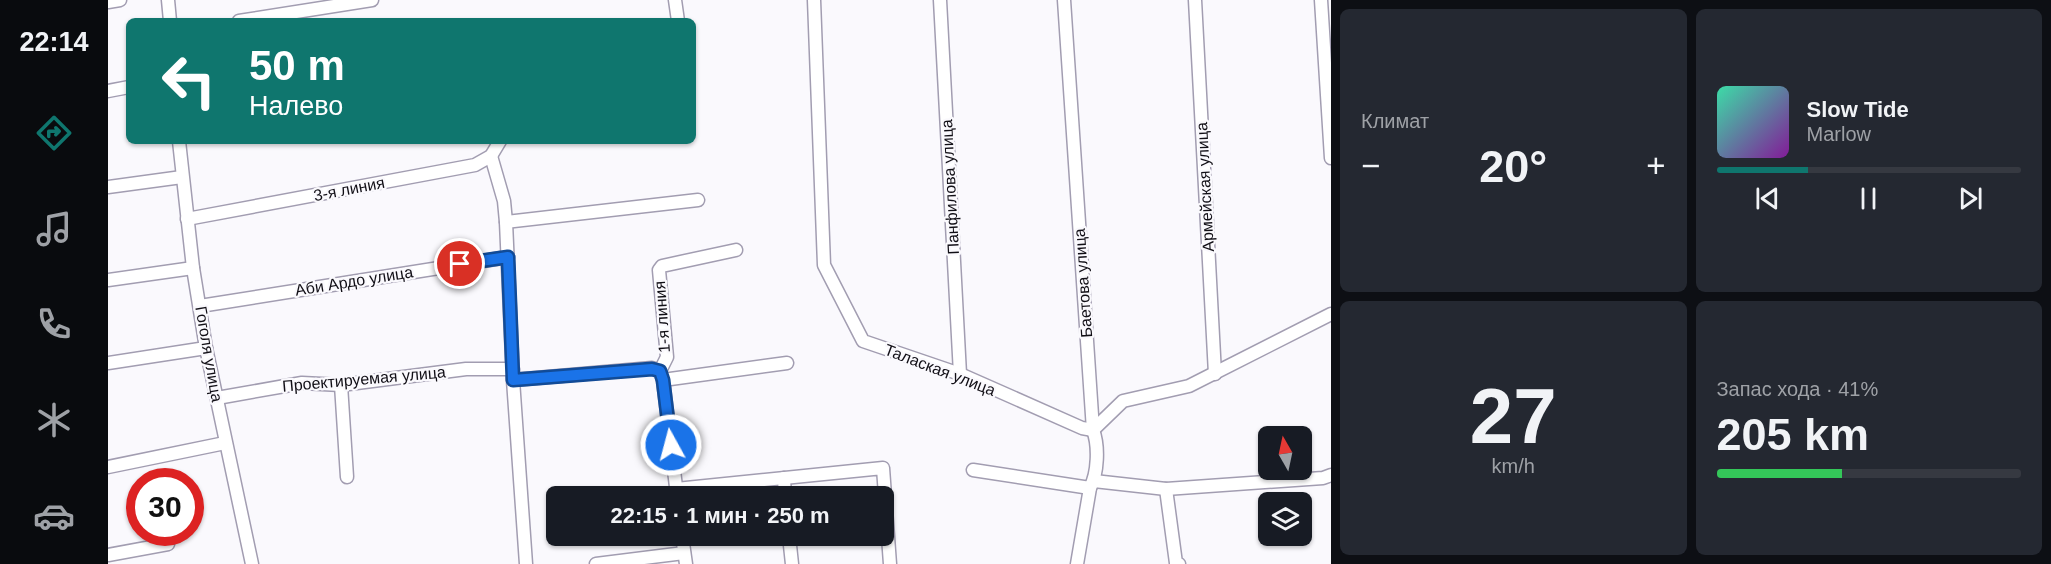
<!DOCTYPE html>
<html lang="ru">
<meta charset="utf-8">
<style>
body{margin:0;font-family:Arial,sans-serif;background:#242831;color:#f1f3f6;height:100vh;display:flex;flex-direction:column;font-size:22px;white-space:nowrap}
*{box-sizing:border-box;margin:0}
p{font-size:20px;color:#9ea1a6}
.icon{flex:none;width:33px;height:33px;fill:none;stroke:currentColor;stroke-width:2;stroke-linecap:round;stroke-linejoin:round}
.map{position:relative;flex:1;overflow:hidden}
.drawer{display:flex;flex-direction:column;gap:9px;padding:9px;background:#0d0f14;width:720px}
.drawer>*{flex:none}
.banner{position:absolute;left:18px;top:18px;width:570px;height:126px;border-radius:9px;box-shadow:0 2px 4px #0004;background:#0f766e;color:#fff;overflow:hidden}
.needle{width:39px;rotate:351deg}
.buttons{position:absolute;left:1150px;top:426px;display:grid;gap:12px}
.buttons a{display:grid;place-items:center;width:54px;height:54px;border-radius:9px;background:#171b24;box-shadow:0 2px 4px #0004;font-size:30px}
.speed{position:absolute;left:18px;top:468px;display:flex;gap:12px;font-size:30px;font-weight:700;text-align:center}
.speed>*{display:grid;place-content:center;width:78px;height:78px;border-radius:50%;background:#171b24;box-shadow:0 2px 4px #0004;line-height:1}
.speed .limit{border:9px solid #d22;background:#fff;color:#111}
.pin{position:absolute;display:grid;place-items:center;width:51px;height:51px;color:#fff;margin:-26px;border:3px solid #fff;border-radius:50%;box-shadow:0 2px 6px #0007}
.me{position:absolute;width:66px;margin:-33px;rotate:353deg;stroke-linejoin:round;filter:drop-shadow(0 0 4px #0008)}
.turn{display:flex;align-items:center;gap:21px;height:126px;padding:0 24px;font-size:27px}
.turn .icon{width:78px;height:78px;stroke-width:2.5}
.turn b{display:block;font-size:42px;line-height:51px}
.big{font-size:45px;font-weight:600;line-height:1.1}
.drawer .tile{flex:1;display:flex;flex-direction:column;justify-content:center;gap:9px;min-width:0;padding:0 21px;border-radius:9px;background:#242831}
.drawer .dial{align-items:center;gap:0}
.dial b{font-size:78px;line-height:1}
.song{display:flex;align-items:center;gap:18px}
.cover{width:72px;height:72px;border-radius:9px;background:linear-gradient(135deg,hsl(160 70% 55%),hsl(290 70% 35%))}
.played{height:6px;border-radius:3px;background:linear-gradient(90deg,#0f766e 30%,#363941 30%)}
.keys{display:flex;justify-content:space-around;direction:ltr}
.heat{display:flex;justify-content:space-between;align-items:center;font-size:33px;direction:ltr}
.charge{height:9px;border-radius:4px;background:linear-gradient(90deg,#34c759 41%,#363941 0)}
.drawer .tiles{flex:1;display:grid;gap:9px;grid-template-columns:repeat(2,1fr)}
.trip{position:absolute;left:438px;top:486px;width:348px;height:60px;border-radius:9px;background:#171b24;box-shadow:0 2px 4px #0004;font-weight:600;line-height:60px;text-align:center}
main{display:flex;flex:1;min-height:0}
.dock{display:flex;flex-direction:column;width:108px;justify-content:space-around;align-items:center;background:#090b0e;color:#9ea1a6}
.dock .icon{width:42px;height:42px}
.dock .on{color:#0f766e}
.dock b{font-size:27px;color:#f1f3f6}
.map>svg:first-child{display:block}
</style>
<main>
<nav class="dock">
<b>22:14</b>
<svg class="icon on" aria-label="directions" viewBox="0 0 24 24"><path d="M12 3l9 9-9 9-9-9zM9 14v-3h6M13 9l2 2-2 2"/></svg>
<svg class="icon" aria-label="music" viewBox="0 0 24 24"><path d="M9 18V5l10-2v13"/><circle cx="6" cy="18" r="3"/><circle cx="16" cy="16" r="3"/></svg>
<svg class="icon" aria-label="phone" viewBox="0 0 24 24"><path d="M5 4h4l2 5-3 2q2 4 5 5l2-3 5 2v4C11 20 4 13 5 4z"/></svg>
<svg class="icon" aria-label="climate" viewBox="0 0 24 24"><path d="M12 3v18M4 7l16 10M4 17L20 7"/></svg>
<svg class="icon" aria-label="car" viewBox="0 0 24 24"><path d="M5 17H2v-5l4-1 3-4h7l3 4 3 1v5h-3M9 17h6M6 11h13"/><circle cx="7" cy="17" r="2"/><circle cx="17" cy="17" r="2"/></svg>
</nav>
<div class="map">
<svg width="1223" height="564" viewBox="0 0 1223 564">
<rect width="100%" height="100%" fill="#faf9fd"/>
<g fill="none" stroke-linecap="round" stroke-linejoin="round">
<g stroke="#a29db1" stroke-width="15">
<g id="minor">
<polyline points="60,0 62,21"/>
<polyline points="567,0 570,21"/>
<polyline points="706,0 716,265 755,341 852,374 974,428 985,430 1015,401 1081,386 1223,314"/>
<polyline points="832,0 852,374"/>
<path d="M956,0L985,430C991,446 990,473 982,488L969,564"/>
<polyline points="1087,0 1107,374"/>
<polyline points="1213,0 1223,158"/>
<polyline points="0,2 12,0"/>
<polyline points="131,21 264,0"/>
<polyline points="0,91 21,87"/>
<polyline points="71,141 85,268 98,348 144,564"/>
<polyline points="383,156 396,201 398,222 405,380 418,564"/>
<polyline points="0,187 74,177"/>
<polyline points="79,219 367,165 383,156 392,141"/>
<polyline points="398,222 590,200"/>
<polyline points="0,280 85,268"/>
<polyline points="92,306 400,257"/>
<polyline points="0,363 98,348"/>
<polyline points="552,371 559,357 551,270 554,266 628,250"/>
<polyline points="405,380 544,368 552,371 555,380 569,495"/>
<polyline points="555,380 679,363"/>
<polyline points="233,385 239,477"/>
<polyline points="109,398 194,383 233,385 358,369 405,369"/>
<polyline points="0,467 117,443"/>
<polyline points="865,470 982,488"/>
<polyline points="676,478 677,496"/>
<polyline points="986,481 1058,489 1215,478 1223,475"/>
<polyline points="568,489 775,468 782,564"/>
<polyline points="1058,489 1068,563 1071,564"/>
<polyline points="574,536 578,564"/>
<polyline points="681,536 684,564"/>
<polyline points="0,555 60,544"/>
<polyline points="488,564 576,553"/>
</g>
</g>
<use href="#minor" stroke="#fff" stroke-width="12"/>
</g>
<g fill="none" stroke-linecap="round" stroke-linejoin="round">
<g stroke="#114b97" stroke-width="15">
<polyline id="route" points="352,264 400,257 405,380 544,369 552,371 555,380 563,445"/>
</g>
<use href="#route" stroke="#1a73e8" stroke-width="10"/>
</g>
<g text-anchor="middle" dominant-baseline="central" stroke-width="4.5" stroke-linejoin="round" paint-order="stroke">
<g font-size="16" fill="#110f16" stroke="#faf9fd">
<text transform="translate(842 187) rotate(-93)">Панфилова улица</text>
<text transform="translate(1097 187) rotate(-93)">Армейская улица</text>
<text transform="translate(241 189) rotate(-11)">3-я линия</text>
<text transform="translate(246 281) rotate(-9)">Аби Ардо улица</text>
<text transform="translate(975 283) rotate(-94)">Баетова улица</text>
<text transform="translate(554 317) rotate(-94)">1-я линия</text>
<text transform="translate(101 354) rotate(80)">Гоголя улица</text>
<text transform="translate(832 370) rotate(21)">Талаская улица</text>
<text transform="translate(256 379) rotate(-5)">Проектируемая улица</text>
</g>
</g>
</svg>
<div class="buttons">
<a><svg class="needle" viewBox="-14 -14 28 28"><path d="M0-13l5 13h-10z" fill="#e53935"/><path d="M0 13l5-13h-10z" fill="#9ea1a6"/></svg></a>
<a><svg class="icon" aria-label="layers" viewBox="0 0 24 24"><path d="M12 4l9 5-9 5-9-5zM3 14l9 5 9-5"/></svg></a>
</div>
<div class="speed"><div class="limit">30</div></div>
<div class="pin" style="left:352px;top:264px;background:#d93025"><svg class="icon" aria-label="arrive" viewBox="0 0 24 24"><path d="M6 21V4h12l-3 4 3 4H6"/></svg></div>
<svg class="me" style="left:563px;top:445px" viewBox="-20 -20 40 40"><circle r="17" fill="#1a73e8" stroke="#fff" stroke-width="3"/><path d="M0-11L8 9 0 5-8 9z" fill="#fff"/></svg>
<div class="trip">22:15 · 1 мин · 250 m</div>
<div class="banner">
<div class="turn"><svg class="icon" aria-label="left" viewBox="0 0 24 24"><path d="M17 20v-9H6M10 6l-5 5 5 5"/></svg><div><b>50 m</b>Налево</div></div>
</div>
</div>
<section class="drawer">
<div class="tiles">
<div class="tile"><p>Климат</p>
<div class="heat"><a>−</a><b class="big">20°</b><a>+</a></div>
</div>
<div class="tile">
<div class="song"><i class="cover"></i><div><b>Slow Tide</b><p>Marlow</p></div></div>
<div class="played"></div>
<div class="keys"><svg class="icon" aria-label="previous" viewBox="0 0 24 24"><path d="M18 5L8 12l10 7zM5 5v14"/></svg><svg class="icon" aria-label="pause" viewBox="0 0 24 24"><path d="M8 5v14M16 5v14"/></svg><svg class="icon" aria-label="next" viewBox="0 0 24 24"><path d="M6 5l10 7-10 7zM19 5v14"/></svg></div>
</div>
<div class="tile dial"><b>27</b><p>km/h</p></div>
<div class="tile"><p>Запас хода · 41%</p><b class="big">205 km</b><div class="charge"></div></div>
</div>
</section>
</main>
